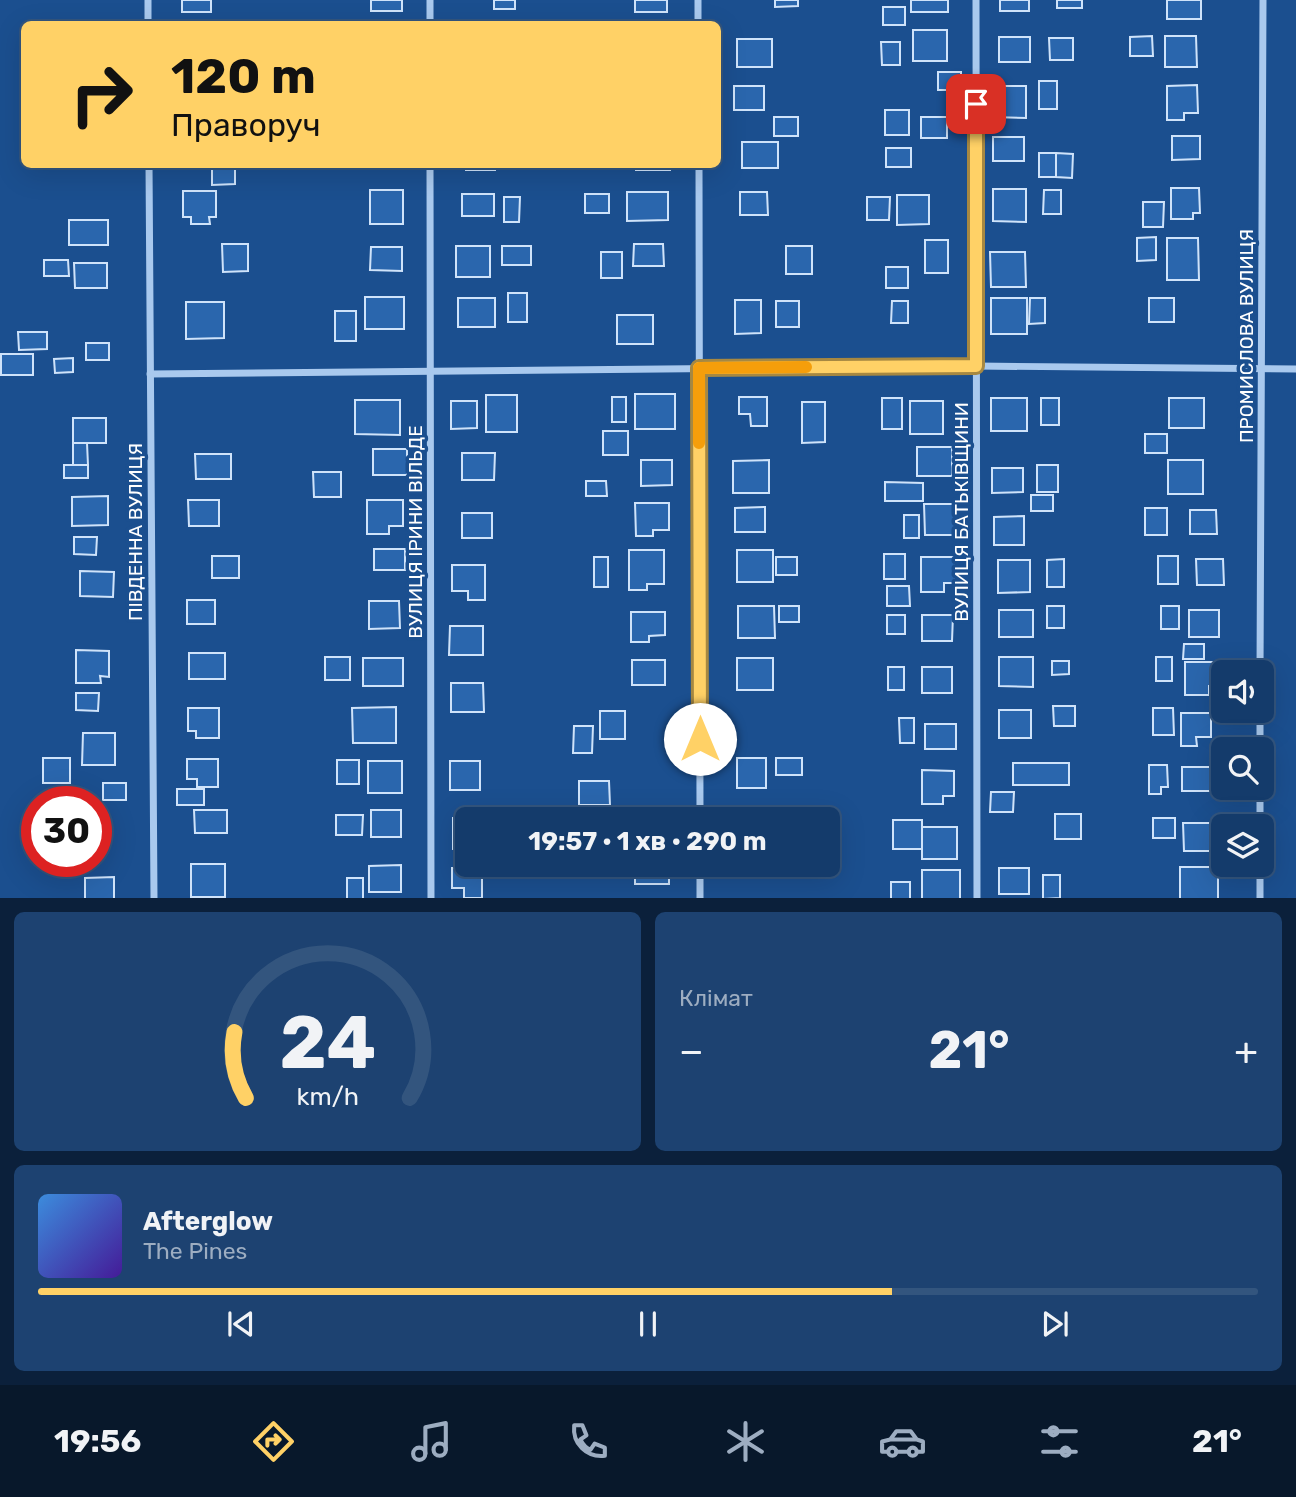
<!DOCTYPE html>
<html lang="uk">
<meta charset="utf-8">
<style>
body{margin:0;font-family:Rubik,sans-serif;background:#1d4271;color:#f1f3f6;height:100vh;display:flex;flex-direction:column;font-size:26px;white-space:nowrap}
*{box-sizing:border-box;margin:0}
p{font-size:23px;color:#9dadc1}
.icon{flex:none;width:38px;height:38px;fill:none;stroke:currentColor;stroke-width:2;stroke-linecap:round;stroke-linejoin:round}
.map{position:relative;height:898px;overflow:hidden}
.drawer{display:flex;flex-direction:column;gap:14px;padding:14px;background:#0b203b;flex:1}
.drawer>*{flex:none}
.banner{position:absolute;left:21px;top:21px;width:700px;height:147px;border-radius:10px;box-shadow:0 7px 28px #0002,0 0 0 2px #33557e;background:#ffd166;color:#111;overflow:hidden}
.tools{position:absolute;left:1211px;top:660px;display:grid;gap:14px}
.tools a{display:grid;place-items:center;width:63px;height:63px;border-radius:10px;background:#143b6b;box-shadow:0 7px 28px #0002,0 0 0 2px #33557e;font-size:35px}
.speed{position:absolute;left:21px;top:786px;display:flex;gap:14px;font-size:35px;font-weight:700;text-align:center}
.speed>*{display:grid;place-content:center;width:91px;height:91px;border-radius:50%;background:#143b6b;box-shadow:0 7px 28px #0002,0 0 0 2px #33557e;line-height:1}
.speed .limit{border:10px solid #d22;background:#fff;color:#111}
.pin{position:absolute;display:grid;place-items:center;width:60px;height:60px;color:#fff;margin:-30px;border-radius:14px;box-shadow:0 4px 10px #0006}
.me{position:absolute;width:77px;margin:-38px;rotate:0deg;stroke-linejoin:round;filter:drop-shadow(0 0 5px #0008)}
.turn{display:flex;align-items:center;gap:24px;height:147px;padding:0 35px;font-size:32px}
.turn .icon{width:91px;height:91px;stroke-width:2.5}
.turn b{display:block;font-size:49px;line-height:60px}
.big{font-size:52px;font-weight:700;line-height:1.1}
.drawer .widget{flex:1;display:flex;flex-direction:column;justify-content:center;gap:10px;min-width:0;padding:0 24px;border-radius:10px;background:#1d4271}
.drawer .dial{align-items:center;gap:0}
.dial svg{height:182px;overflow:visible;fill:none;stroke:#33557e;stroke-width:7;stroke-linecap:round;text-anchor:middle}
.dial text{fill:#f1f3f6;stroke:none}
.song{display:flex;align-items:center;gap:21px}
.cover{width:84px;height:84px;border-radius:10px;background:linear-gradient(135deg,hsl(210 70% 55%),hsl(260 70% 35%))}
.played{height:7px;border-radius:4px;background:linear-gradient(90deg,#ffd166 70%,#33557e 70%)}
.keys{display:flex;justify-content:space-around;direction:ltr}
.heat{display:flex;justify-content:space-between;align-items:center;font-size:38px;direction:ltr}
.drawer .tiles{flex:1;display:grid;gap:14px;grid-template-columns:1fr 1fr}
.widget:last-child{grid-column:span 2}
.trip{position:absolute;left:455px;top:807px;width:385px;height:70px;border-radius:10px;background:#143b6b;box-shadow:0 7px 28px #0002,0 0 0 2px #33557e;font-weight:700;line-height:70px;text-align:center}
.dock{display:flex;height:112px;justify-content:space-around;align-items:center;background:#08182b;color:#9dadc1}
.dock .icon{width:49px;height:49px}
.dock .on{color:#ffd166}
.dock b{font-size:32px;color:#f1f3f6}
.map>svg:first-child{display:block}
</style>
<div class="map">
<svg width="1296" height="899" viewBox="0 0 1296 899">
<rect width="100%" height="100%" fill="#1b4f8f"/>
<g fill="#2a66ad" stroke="#cfe3fa" stroke-width="2">
<rect x="182" y="0" width="29" height="12"/>
<rect x="371" y="0" width="31" height="11"/>
<rect x="494" y="0" width="21" height="9"/>
<rect x="635" y="0" width="32" height="12"/>
<polygon points="775,0 798,0 798,6 775,7"/>
<rect x="911" y="0" width="37" height="12"/>
<rect x="1000" y="0" width="29" height="11"/>
<rect x="1057" y="0" width="25" height="8"/>
<rect x="1167" y="0" width="34" height="19"/>
<rect x="883" y="7" width="22" height="18"/>
<rect x="913" y="30" width="34" height="31"/>
<polygon points="1152,36 1153,56 1130,56 1130,37"/>
<polygon points="1165,36 1196,36 1197,67 1165,67"/>
<rect x="999" y="37" width="31" height="25"/>
<polygon points="1049,38 1073,38 1073,60 1050,60"/>
<rect x="737" y="39" width="35" height="28"/>
<polygon points="881,42 900,42 900,65 882,65"/>
<rect x="938" y="72" width="23" height="18"/>
<rect x="1039" y="81" width="18" height="28"/>
<polygon points="1197,85 1198,113 1184,113 1184,120 1167,120 1167,86"/>
<rect x="734" y="86" width="30" height="24"/>
<polygon points="992,86 1026,86 1026,118 992,117"/>
<rect x="885" y="110" width="24" height="25"/>
<rect x="774" y="117" width="24" height="19"/>
<rect x="921" y="117" width="26" height="21"/>
<polygon points="1172,136 1200,136 1200,159 1172,160"/>
<rect x="993" y="137" width="31" height="24"/>
<rect x="742" y="142" width="36" height="26"/>
<rect x="886" y="148" width="25" height="19"/>
<rect x="1039" y="153" width="17" height="24"/>
<polygon points="1056,153 1073,154 1072,178 1056,177"/>
<rect x="466" y="164" width="29" height="6"/>
<rect x="636" y="164" width="34" height="6"/>
<polygon points="212,165 235,165 235,184 212,185"/>
<polygon points="1171,188 1199,188 1200,213 1193,213 1193,219 1171,219"/>
<polygon points="993,189 1026,189 1026,222 993,221"/>
<rect x="370" y="190" width="33" height="34"/>
<polygon points="1044,190 1061,190 1061,214 1043,214"/>
<polygon points="183,191 216,191 216,217 209,217 210,224 191,224 191,217 183,217"/>
<polygon points="627,192 668,192 668,220 627,221"/>
<polygon points="740,192 767,192 768,215 740,215"/>
<rect x="462" y="194" width="32" height="22"/>
<rect x="585" y="194" width="24" height="19"/>
<polygon points="897,195 929,195 929,224 897,225"/>
<polygon points="504,197 520,197 519,222 504,222"/>
<polygon points="867,197 890,197 889,220 867,220"/>
<polygon points="1143,202 1164,202 1163,227 1143,227"/>
<rect x="69" y="220" width="39" height="25"/>
<polygon points="1156,237 1156,260 1137,261 1137,238"/>
<polygon points="1167,238 1198,238 1199,280 1167,280"/>
<rect x="925" y="240" width="23" height="33"/>
<polygon points="222,244 248,244 248,271 223,272"/>
<polygon points="634,244 663,244 664,266 633,266"/>
<rect x="456" y="246" width="34" height="31"/>
<rect x="502" y="246" width="29" height="19"/>
<rect x="786" y="246" width="26" height="28"/>
<polygon points="371,247 402,247 402,271 370,270"/>
<rect x="601" y="252" width="21" height="26"/>
<polygon points="990,252 1025,252 1026,287 991,287"/>
<polygon points="44,260 68,260 69,276 44,276"/>
<polygon points="74,263 107,263 107,288 75,288"/>
<rect x="886" y="267" width="22" height="21"/>
<rect x="508" y="293" width="19" height="29"/>
<rect x="365" y="297" width="39" height="32"/>
<rect x="458" y="298" width="37" height="29"/>
<rect x="991" y="298" width="36" height="36"/>
<polygon points="1030,298 1045,298 1045,323 1029,324"/>
<rect x="1149" y="298" width="25" height="24"/>
<polygon points="735,300 761,300 761,333 735,334"/>
<rect x="776" y="301" width="23" height="26"/>
<polygon points="892,301 908,301 908,323 891,323"/>
<polygon points="186,302 224,302 224,338 186,339"/>
<rect x="335" y="311" width="21" height="30"/>
<rect x="617" y="315" width="36" height="29"/>
<polygon points="18,332 47,332 47,349 19,350"/>
<rect x="86" y="343" width="23" height="17"/>
<rect x="1" y="354" width="32" height="21"/>
<polygon points="73,358 73,372 55,373 54,359"/>
<rect x="635" y="394" width="40" height="35"/>
<rect x="486" y="395" width="31" height="37"/>
<rect x="612" y="397" width="14" height="25"/>
<polygon points="739,397 767,397 767,426 751,426 750,414 739,414"/>
<rect x="882" y="398" width="20" height="31"/>
<rect x="991" y="398" width="36" height="33"/>
<rect x="1041" y="398" width="18" height="27"/>
<rect x="1169" y="398" width="35" height="30"/>
<polygon points="355,400 400,400 400,435 355,434"/>
<polygon points="451,401 477,401 477,428 451,429"/>
<rect x="910" y="401" width="33" height="33"/>
<polygon points="802,402 825,402 825,442 802,443"/>
<rect x="73" y="418" width="33" height="25"/>
<rect x="603" y="431" width="25" height="24"/>
<rect x="1145" y="434" width="22" height="19"/>
<polygon points="73,443 87,443 88,465 73,465"/>
<rect x="917" y="447" width="35" height="29"/>
<rect x="373" y="449" width="34" height="26"/>
<polygon points="462,453 495,453 494,480 462,480"/>
<polygon points="195,454 231,454 231,479 196,479"/>
<polygon points="641,460 672,460 672,485 641,486"/>
<polygon points="769,460 769,493 733,493 733,461"/>
<rect x="1168" y="460" width="35" height="34"/>
<rect x="64" y="465" width="24" height="13"/>
<rect x="1037" y="465" width="21" height="27"/>
<polygon points="992,468 1023,468 1023,492 992,493"/>
<polygon points="313,472 341,472 341,497 314,497"/>
<polygon points="586,481 606,481 607,496 586,496"/>
<polygon points="885,482 923,483 923,501 885,501"/>
<rect x="1031" y="495" width="22" height="16"/>
<polygon points="108,496 108,525 72,526 72,497"/>
<polygon points="188,500 219,500 219,526 189,526"/>
<polygon points="367,500 403,500 403,526 389,526 389,534 367,534"/>
<polygon points="635,503 669,503 669,530 653,530 653,536 636,536"/>
<polygon points="924,504 955,504 955,535 925,535"/>
<polygon points="765,507 765,532 735,532 735,508"/>
<rect x="1145" y="508" width="22" height="27"/>
<polygon points="1190,510 1216,510 1217,534 1190,534"/>
<rect x="462" y="513" width="30" height="25"/>
<rect x="904" y="515" width="15" height="23"/>
<polygon points="1024,516 1024,545 994,545 994,517"/>
<polygon points="74,537 97,537 96,555 74,554"/>
<rect x="374" y="549" width="31" height="21"/>
<polygon points="629,550 664,550 664,584 647,584 647,590 629,590"/>
<rect x="737" y="550" width="36" height="32"/>
<rect x="884" y="554" width="21" height="25"/>
<rect x="212" y="556" width="27" height="22"/>
<rect x="1158" y="556" width="20" height="28"/>
<rect x="594" y="557" width="14" height="30"/>
<rect x="776" y="557" width="21" height="18"/>
<polygon points="921,557 955,557 955,583 944,583 944,592 921,592"/>
<polygon points="1064,559 1064,587 1047,587 1047,560"/>
<polygon points="1196,559 1223,559 1224,585 1197,585"/>
<polygon points="998,560 1030,560 1030,592 998,593"/>
<polygon points="452,565 485,565 485,600 468,600 468,591 452,591"/>
<polygon points="80,571 114,572 113,597 80,596"/>
<polygon points="887,586 909,586 910,606 887,606"/>
<rect x="187" y="600" width="28" height="24"/>
<polygon points="369,601 399,601 400,628 369,629"/>
<polygon points="738,606 774,606 775,638 738,638"/>
<rect x="779" y="606" width="20" height="16"/>
<rect x="1047" y="606" width="17" height="22"/>
<rect x="1161" y="606" width="18" height="23"/>
<rect x="999" y="610" width="34" height="27"/>
<rect x="1189" y="610" width="30" height="27"/>
<polygon points="631,612 665,612 665,635 649,636 649,642 631,642"/>
<rect x="887" y="615" width="18" height="19"/>
<polygon points="922,615 953,615 952,641 922,641"/>
<polygon points="450,626 483,626 483,655 449,655"/>
<polygon points="1184,644 1204,644 1204,659 1183,659"/>
<polygon points="76,650 109,651 109,677 100,676 101,683 76,683"/>
<rect x="189" y="653" width="36" height="26"/>
<rect x="325" y="657" width="25" height="23"/>
<polygon points="999,657 1033,657 1033,687 999,686"/>
<rect x="1156" y="657" width="16" height="24"/>
<rect x="363" y="658" width="40" height="28"/>
<rect x="737" y="658" width="36" height="32"/>
<rect x="632" y="660" width="33" height="25"/>
<polygon points="1052,661 1069,661 1069,674 1052,675"/>
<polygon points="1185,662 1216,662 1216,686 1209,686 1209,695 1185,695"/>
<rect x="888" y="667" width="16" height="23"/>
<rect x="922" y="667" width="30" height="26"/>
<polygon points="451,683 483,683 484,712 451,712"/>
<polygon points="76,693 99,693 98,711 76,710"/>
<polygon points="1053,706 1075,706 1075,726 1054,726"/>
<polygon points="396,707 396,743 353,743 352,708"/>
<polygon points="188,708 219,708 219,738 196,738 196,731 188,731"/>
<polygon points="1153,708 1173,708 1174,735 1153,735"/>
<rect x="999" y="710" width="32" height="28"/>
<rect x="600" y="711" width="25" height="28"/>
<polygon points="1181,713 1211,713 1211,737 1196,737 1197,746 1181,746"/>
<polygon points="899,718 914,718 914,743 900,743"/>
<rect x="925" y="724" width="31" height="25"/>
<polygon points="574,726 593,726 592,753 573,753"/>
<polygon points="83,733 115,733 115,765 82,765"/>
<rect x="43" y="758" width="27" height="25"/>
<rect x="737" y="758" width="29" height="30"/>
<rect x="776" y="758" width="26" height="17"/>
<polygon points="187,759 218,759 218,787 197,787 197,779 187,779"/>
<rect x="337" y="760" width="22" height="24"/>
<rect x="368" y="761" width="34" height="32"/>
<rect x="450" y="761" width="30" height="29"/>
<rect x="1013" y="763" width="56" height="22"/>
<polygon points="1149,765 1167,765 1168,787 1161,787 1161,794 1149,794"/>
<rect x="1182" y="767" width="29" height="24"/>
<polygon points="922,770 954,771 954,796 943,796 943,804 922,804"/>
<polygon points="579,781 609,781 610,805 579,805"/>
<rect x="103" y="783" width="23" height="17"/>
<rect x="177" y="789" width="27" height="16"/>
<polygon points="991,792 1014,792 1013,812 990,812"/>
<rect x="742" y="808" width="38" height="11"/>
<polygon points="194,810 227,810 227,833 195,833"/>
<rect x="371" y="810" width="30" height="27"/>
<polygon points="96,812 106,812 107,832 96,833"/>
<rect x="1055" y="814" width="26" height="25"/>
<polygon points="336,815 363,815 362,835 336,835"/>
<polygon points="453,818 483,818 467,819 467,848 453,849"/>
<rect x="1153" y="818" width="22" height="20"/>
<rect x="893" y="820" width="29" height="29"/>
<polygon points="1183,823 1215,823 1215,851 1184,851"/>
<rect x="922" y="827" width="35" height="32"/>
<rect x="191" y="864" width="34" height="33"/>
<rect x="635" y="864" width="34" height="20"/>
<polygon points="401,865 401,892 369,892 369,866"/>
<rect x="1180" y="867" width="38" height="32"/>
<polygon points="452,868 482,868 482,898 464,898 464,888 452,888"/>
<rect x="999" y="868" width="30" height="26"/>
<rect x="922" y="870" width="38" height="29"/>
<polygon points="1043,875 1060,875 1060,898 1043,899"/>
<polygon points="114,877 114,899 85,899 85,878"/>
<rect x="347" y="878" width="16" height="21"/>
<rect x="891" y="882" width="19" height="17"/>
</g>
<g fill="none" stroke-linecap="round" stroke-linejoin="round">
<g stroke="#a9c9ee" stroke-width="7">
<polyline points="148,0 148,24"/>
<polyline points="430,0 430,24"/>
<polyline points="698,0 698,24"/>
<polyline points="976,0 977,899"/>
<polyline points="149,164 154,899"/>
<polyline points="430,164 431,899"/>
<polyline points="699,164 700,819"/>
<polyline points="150,374 976,366 1296,369"/>
<polyline points="1260,672 1263,0"/>
<polyline points="1260,749 1260,710"/>
<polyline points="1260,826 1260,788"/>
<polyline points="700,864 700,899"/>
<polyline points="1260,899 1260,864"/>
</g>
</g>
<g fill="none" stroke-linecap="round" stroke-linejoin="round">
<g stroke="#a68842" stroke-width="18">
<polyline id="route" points="700,739 699,368 976,366 976,104"/>
</g>
<use href="#route" stroke="#ffd166" stroke-width="12"/>
<polyline stroke="#f59e0b" stroke-width="12" points="699,443 699,368 806,367"/>
</g>
<g text-anchor="middle" dominant-baseline="central" stroke-width="7" stroke-linejoin="round" paint-order="stroke">
<g font-size="19" fill="#fff" stroke="#1b4f8f">
<text transform="translate(1246 336) rotate(-90)">ПРОМИСЛОВА ВУЛИЦЯ</text>
<text transform="translate(961 512) rotate(-90)">ВУЛИЦЯ БАТЬКІВЩИНИ</text>
<text transform="translate(135 532) rotate(-90)">ПІВДЕННА ВУЛИЦЯ</text>
<text transform="translate(415 532) rotate(-90)">ВУЛИЦЯ ІРИНИ ВІЛЬДЕ</text>
</g>
</g>
</svg>
<div class="tools">
<a><svg class="icon" aria-label="sound" viewBox="0 0 24 24"><path d="M4 9h4l5-4v14l-5-4H4zM17 9q2 3 0 6"/></svg></a>
<a><svg class="icon" aria-label="search" viewBox="0 0 24 24"><circle cx="10" cy="10" r="6"/><path d="M15 15l6 6"/></svg></a>
<a><svg class="icon" aria-label="layers" viewBox="0 0 24 24"><path d="M12 4l9 5-9 5-9-5zM3 14l9 5 9-5"/></svg></a>
</div>
<div class="speed"><div class="limit">30</div></div>
<div class="pin" style="left:976px;top:104px;background:#d93025"><svg class="icon" aria-label="arrive" viewBox="0 0 24 24"><path d="M6 21V4h12l-3 4 3 4H6"/></svg></div>
<svg class="me" style="left:700px;top:739px" viewBox="-20 -20 40 40"><circle r="19" fill="#fff"/><path d="M0-13L10 11 0 6-10 11z" fill="#ffd166"/></svg>
<div class="trip">19:57 · 1 хв · 290 m</div>
<div class="banner">
<div class="turn"><svg class="icon" aria-label="right" viewBox="0 0 24 24"><path d="M7 20v-9h11M14 6l5 5-5 5"/></svg><div><b>120 m</b>Праворуч</div></div>
</div>
</div>
<section class="drawer">
<div class="tiles">
<div class="widget dial"><svg viewBox="0 0 100 80">
<path d="M14 69A42 42 0 1 1 86 69"/>
<path d="M14 69A42 42 0 0 1 9 40" stroke="#ffd166"/>
<text x="50" y="56" font-size="32" font-weight="700">24</text>
<text x="50" y="72" font-size="11">km/h</text>
</svg></div>
<div class="widget"><p>Клімат</p>
<div class="heat"><a>−</a><b class="big">21°</b><a>+</a></div>
</div>
<div class="widget">
<div class="song"><i class="cover"></i><div><b>Afterglow</b><p>The Pines</p></div></div>
<div class="played"></div>
<div class="keys"><svg class="icon" aria-label="previous" viewBox="0 0 24 24"><path d="M18 5L8 12l10 7zM5 5v14"/></svg><svg class="icon" aria-label="pause" viewBox="0 0 24 24"><path d="M8 5v14M16 5v14"/></svg><svg class="icon" aria-label="next" viewBox="0 0 24 24"><path d="M6 5l10 7-10 7zM19 5v14"/></svg></div>
</div>
</div>
</section>
<nav class="dock">
<b>19:56</b>
<svg class="icon on" aria-label="directions" viewBox="0 0 24 24"><path d="M12 3l9 9-9 9-9-9zM9 14v-3h6M13 9l2 2-2 2"/></svg>
<svg class="icon" aria-label="music" viewBox="0 0 24 24"><path d="M9 18V5l10-2v13"/><circle cx="6" cy="18" r="3"/><circle cx="16" cy="16" r="3"/></svg>
<svg class="icon" aria-label="phone" viewBox="0 0 24 24"><path d="M5 4h4l2 5-3 2q2 4 5 5l2-3 5 2v4C11 20 4 13 5 4z"/></svg>
<svg class="icon" aria-label="climate" viewBox="0 0 24 24"><path d="M12 3v18M4 7l16 10M4 17L20 7"/></svg>
<svg class="icon" aria-label="car" viewBox="0 0 24 24"><path d="M5 17H2v-5l4-1 3-4h7l3 4 3 1v5h-3M9 17h6M6 11h13"/><circle cx="7" cy="17" r="2"/><circle cx="17" cy="17" r="2"/></svg>
<svg class="icon" aria-label="filters" viewBox="0 0 24 24"><path d="M4 7h16M4 17h16"/><circle cx="9" cy="7" r="2"/><circle cx="15" cy="17" r="2"/></svg>
<b>21°</b>
</nav>
